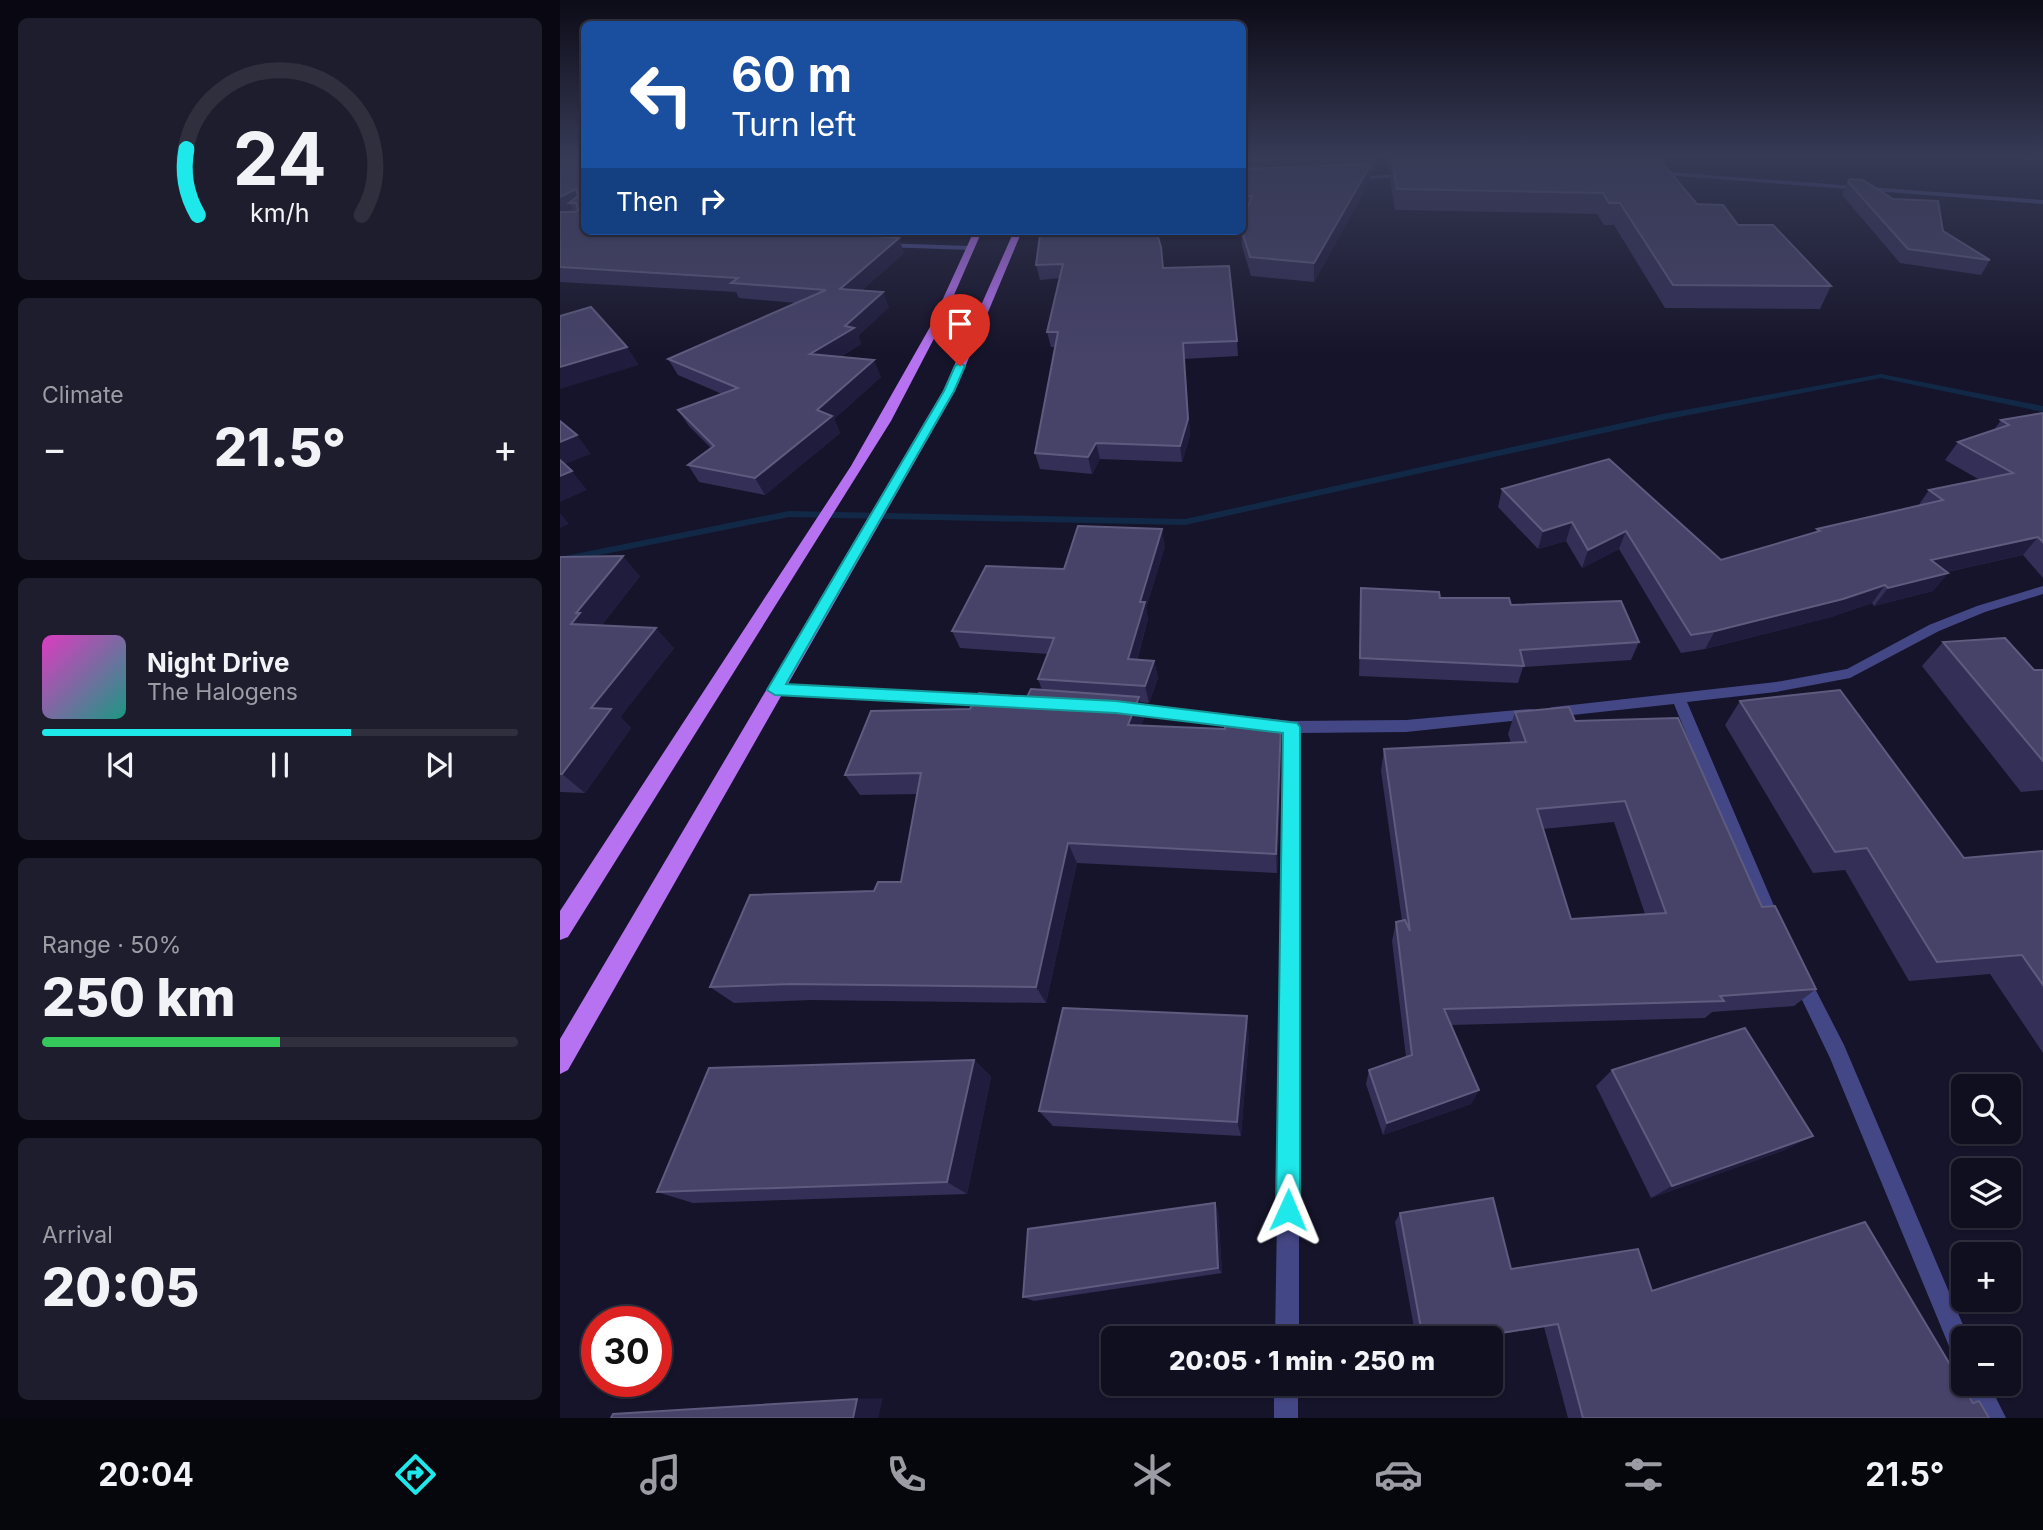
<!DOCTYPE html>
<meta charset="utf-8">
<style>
body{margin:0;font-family:Inter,sans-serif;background:#1e1d2d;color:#f1f3f6;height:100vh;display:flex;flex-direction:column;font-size:26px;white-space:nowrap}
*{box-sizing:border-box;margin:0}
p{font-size:23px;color:#9c9ca5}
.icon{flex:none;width:38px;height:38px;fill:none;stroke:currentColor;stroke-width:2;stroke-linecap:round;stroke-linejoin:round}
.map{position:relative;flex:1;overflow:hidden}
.drawer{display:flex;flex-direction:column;gap:18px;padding:18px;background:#090812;width:560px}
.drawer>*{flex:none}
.top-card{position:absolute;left:21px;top:21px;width:665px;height:214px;border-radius:10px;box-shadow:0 2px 5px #0004,0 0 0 2px #302f3e;background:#1a4fa0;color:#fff;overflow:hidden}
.buttons{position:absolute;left:1391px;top:1074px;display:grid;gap:14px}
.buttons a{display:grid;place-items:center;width:70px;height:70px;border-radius:10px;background:#100f20;box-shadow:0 2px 5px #0004,0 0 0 2px #302f3e;font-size:35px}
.speed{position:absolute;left:21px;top:1306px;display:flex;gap:14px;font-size:35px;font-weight:700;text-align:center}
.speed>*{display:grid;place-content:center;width:91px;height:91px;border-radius:50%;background:#100f20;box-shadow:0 2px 5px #0004,0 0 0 2px #302f3e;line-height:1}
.speed .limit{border:10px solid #d22;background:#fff;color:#111}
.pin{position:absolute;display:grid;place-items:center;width:60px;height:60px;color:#fff;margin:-72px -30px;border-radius:50% 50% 50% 0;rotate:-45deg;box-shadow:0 0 7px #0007}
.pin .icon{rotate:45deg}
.me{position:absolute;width:77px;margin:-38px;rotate:1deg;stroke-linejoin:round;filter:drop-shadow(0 0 5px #0008)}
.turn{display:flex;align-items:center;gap:24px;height:147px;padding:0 35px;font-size:32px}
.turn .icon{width:91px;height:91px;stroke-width:2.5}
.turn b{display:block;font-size:49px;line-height:60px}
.then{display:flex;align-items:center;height:66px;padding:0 35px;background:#0003;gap:14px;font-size:26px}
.big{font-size:52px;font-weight:800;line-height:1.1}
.drawer .tile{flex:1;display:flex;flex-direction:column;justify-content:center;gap:10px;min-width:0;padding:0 24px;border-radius:10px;background:#1e1d2d}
.drawer .dial{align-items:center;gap:0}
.dial svg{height:182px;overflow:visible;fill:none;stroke:#302f3e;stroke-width:7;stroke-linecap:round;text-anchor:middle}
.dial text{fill:#f1f3f6;stroke:none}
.song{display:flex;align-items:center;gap:21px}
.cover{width:84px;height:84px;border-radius:10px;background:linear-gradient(135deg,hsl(310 70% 55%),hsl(170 70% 35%))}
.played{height:7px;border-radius:4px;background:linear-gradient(90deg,#1fe8ea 65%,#302f3e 65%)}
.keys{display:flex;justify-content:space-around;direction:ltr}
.heat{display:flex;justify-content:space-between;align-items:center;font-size:38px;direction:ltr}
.charge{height:10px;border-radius:5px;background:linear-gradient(90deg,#34c759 50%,#302f3e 0)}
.trip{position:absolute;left:541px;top:1326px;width:402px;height:70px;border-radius:10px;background:#100f20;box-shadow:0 2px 5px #0004,0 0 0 2px #302f3e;font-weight:800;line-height:70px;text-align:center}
.tab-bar{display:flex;height:112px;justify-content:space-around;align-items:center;background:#06060d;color:#9c9ca5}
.tab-bar .icon{width:49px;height:49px}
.tab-bar .on{color:#1fe8ea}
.tab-bar b{font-size:32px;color:#f1f3f6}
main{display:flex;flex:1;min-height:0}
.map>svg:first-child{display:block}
</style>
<main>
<section class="drawer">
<div class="tile dial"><svg viewBox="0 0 100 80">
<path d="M14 69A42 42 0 1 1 86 69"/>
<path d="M14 69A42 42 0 0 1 9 40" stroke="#1fe8ea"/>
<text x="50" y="56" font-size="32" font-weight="700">24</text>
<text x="50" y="72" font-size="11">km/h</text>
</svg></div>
<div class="tile"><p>Climate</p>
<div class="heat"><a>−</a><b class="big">21.5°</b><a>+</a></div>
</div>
<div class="tile">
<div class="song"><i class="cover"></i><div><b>Night Drive</b><p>The Halogens</p></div></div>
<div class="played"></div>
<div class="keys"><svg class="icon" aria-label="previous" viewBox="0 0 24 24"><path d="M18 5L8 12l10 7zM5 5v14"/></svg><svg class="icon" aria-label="pause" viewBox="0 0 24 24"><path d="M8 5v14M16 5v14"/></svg><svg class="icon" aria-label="next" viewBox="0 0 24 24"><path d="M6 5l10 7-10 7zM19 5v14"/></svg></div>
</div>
<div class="tile"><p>Range · 50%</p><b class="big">250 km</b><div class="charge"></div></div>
<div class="tile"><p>Arrival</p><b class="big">20:05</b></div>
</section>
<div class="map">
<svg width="1483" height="1418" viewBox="0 0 1483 1418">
<rect width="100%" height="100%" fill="#16142a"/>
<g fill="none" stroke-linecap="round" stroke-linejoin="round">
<polygon fill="#112947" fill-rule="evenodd" points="1321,374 1483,406 1483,412 1321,378 1103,420 625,525 229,517 0,563 0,557 229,511 625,519 1103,414"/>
<g fill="#444785" fill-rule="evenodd">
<polygon points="1093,171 1483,200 1483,204 1091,174"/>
<polygon points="849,173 851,176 792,180 789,178"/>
<polygon points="320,243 411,246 415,248 411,250 323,247"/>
<polygon points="1483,586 1483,594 1425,612 1379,631 1290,678 1216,692 1127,702 1221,922 1218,928 1212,930 1206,928 1203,922 1114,704 994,717 989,716 987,712 989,708 994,707 1216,682 1287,669 1369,625 1417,606"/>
<polygon points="215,684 433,696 440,701 433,706 215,694 208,689"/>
<polygon points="565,703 732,721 846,720 970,709 975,710 977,714 975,718 970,719 846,732 739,733 739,1339 715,1339 725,732 565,713 560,712 558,708 560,704"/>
<polygon points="1240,968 1246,971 1284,1045 1409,1339 1404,1339 1404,1366 1396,1363 1270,1058 1231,977 1234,971"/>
<rect x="714" y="1384" width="24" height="34"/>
<polygon points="1404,1384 1429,1384 1446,1418 1421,1418"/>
</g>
<g fill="#b672f1" fill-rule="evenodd">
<polygon points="414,231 422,231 380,327 331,421 8,937 0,940 0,911 291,466 370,327"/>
<polygon points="454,231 462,231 395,391 8,1070 0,1074 0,1039 383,391"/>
</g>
</g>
<g fill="#332f56" fill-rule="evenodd">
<polygon points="0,156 24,231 328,231 321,237 344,253 302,290 329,307 298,336 301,344 280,357 321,377 274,419 280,433 205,495 139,482 128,465 151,448 129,426 118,410 162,394 118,375 108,359 236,303 179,298 176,292 0,282"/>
<polygon points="682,156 824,156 815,171 810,171 810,181 754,282 691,276 682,246 681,231 682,231 685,215 682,215"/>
<polygon points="827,156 1110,156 1109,157 1089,157 1089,158 1137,204 1178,225 1271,286 1260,309 1105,308 1054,225 1044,225 1037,214 835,210 830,180 831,170 829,171"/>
<polygon points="1439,156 1483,156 1483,161 1464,160 1461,157"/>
<polygon points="1288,182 1383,231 1430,260 1421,275 1340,263 1282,195"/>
<polygon points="480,235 604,268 677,341 678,356 624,359 630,435 622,462 540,459 532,474 480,469 475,453 495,347 491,347 487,332 500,278 480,280 476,265"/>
<polygon points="1483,413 1483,578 1463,555 1387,572 1388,573 1373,591 1314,606 1312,603 1271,617 1145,649 1121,653 1059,549 1022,568 1006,541 978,549 938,507 942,489 1161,560 1255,533 1257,529 1358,506 1369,490 1420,480 1385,460 1398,442 1434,430 1441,420"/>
<polygon points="605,546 586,608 588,619 577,660 594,661 598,678 589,703 580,702 584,718 581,726 665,729 721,723 722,745 717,873 517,863 486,1003 251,1000 174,1003 150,987 314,891 341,882 357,794 300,795 285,775 410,709 467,697 482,690 478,679 488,654 400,648 392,631 504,569"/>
<polygon points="0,557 80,576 41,626 114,648 60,717 71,728 25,793 0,792"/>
<polygon points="801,588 951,605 1079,642 1071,660 963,667 958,683 799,676"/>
<polygon points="1383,642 1474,670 1483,670 1483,790 1461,792 1362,666"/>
<polygon points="1180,701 1404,858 1483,851 1483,1053 1430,974 1349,981 1285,870 1253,873 1165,725"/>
<path d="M955,712L1015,721L1202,907L1256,989L1234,1006L1152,1012L1145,1018L891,1025L919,1090L911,1104L823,1135L806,1084L809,1070L846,1057L832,941L836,922L842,921L821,771L824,749L951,743L948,734ZM1054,822L1085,914L1011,919L983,829Z"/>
<polygon points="689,1035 681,1136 493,1126 479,1111"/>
<polygon points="414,1060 431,1077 407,1194 133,1203 97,1192"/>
<polygon points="1052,1070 1225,1150 1091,1198 1036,1086"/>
<polygon points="658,1210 662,1273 474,1301 463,1297"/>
<polygon points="840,1213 951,1269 1092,1290 1305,1222 1412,1401 1419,1401 1429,1418 1008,1418 984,1327 910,1339 856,1339 835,1222"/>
</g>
<g fill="#201c3d">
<polygon points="816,156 824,156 815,171"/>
<polygon points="811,164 810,181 754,282 754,263"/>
<polygon points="16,189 24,202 9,203 13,209 0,216 0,197"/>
<polygon points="312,231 328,231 316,240"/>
<polygon points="339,238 344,253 286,304 280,289"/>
<polygon points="323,292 329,307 298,336 301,344 257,370 250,354 285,326"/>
<polygon points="623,343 630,435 622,462 620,446"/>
<polygon points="67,347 79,365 0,389 0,367"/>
<polygon points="314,360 321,377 274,419 280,433 205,495 195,478 257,410"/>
<polygon points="17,435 31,454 0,466 0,442"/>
<polygon points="536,443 540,459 532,474 528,457"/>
<polygon points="12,471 27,490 0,502 0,476"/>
<polygon points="0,513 9,524 0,528"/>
<polygon points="1012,522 1006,541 978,549 983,531"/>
<polygon points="602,529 605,546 586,608 588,619 572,676 568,659 580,602"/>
<polygon points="1066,531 1059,549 1022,568 1028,550"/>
<polygon points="1478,537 1463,555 1358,578 1371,560"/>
<polygon points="63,556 80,576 37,631 11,624 16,613"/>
<polygon points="1388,573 1373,591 1314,606 1328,588"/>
<polygon points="1325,585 1312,603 1271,617 1145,649 1155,631"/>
<polygon points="96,628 114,648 60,717 71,728 25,793 2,774 31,708"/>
<polygon points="594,661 598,678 589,703 585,686"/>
<polygon points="579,697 584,718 574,746 568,725"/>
<polygon points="721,723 722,745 717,873 716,854"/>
<polygon points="508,843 517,863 486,1003 476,987"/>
<polygon points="687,1016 689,1035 681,1136 677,1122"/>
<polygon points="414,1060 431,1077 407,1194 387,1182"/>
<polygon points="919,1090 911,1104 823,1135 827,1123"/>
<polygon points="1253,1136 1225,1150 1091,1198 1112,1186"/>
<polygon points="655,1203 658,1210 662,1273 658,1268"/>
<polygon points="323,1398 318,1418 293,1418 297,1399"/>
</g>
<g fill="#464268" stroke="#5e5b7f" stroke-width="2" fill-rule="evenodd">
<polygon points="0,156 24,156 24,231 251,231 339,238 280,289 323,292 285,326 294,328 250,354 314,360 257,410 272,416 195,478 128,465 154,446 118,410 178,388 108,359 266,290 171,283 178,278 0,267 0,212 15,212 18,210 16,203 9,203 18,196 16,189 0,197"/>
<polygon points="682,156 786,156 682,161"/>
<polygon points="1039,156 1099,159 1137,204 1163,205 1178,225 1213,225 1271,286 1113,285 1060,203 1049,203 1043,193 837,189 832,160"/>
<polygon points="811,164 754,263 690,257 682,231 682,222 692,196 682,197 682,169"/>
<polygon points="1290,179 1303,180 1333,199 1378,201 1383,231 1430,260 1348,249 1288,182"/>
<polygon points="482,231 596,231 601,247 603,268 669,266 677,341 623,343 628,419 620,446 536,443 528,457 475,453 498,332 487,332 503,264 476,265 480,235"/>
<polygon points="31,307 67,347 0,367 0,316"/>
<polygon points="1483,413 1483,542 1478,537 1371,560 1388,573 1328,588 1325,585 1283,599 1155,631 1131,635 1066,531 1028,550 1012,522 983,531 942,489 1049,459 1161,560 1260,531 1257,529 1383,500 1369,490 1453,473 1398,442 1449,425 1441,420"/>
<polygon points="0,421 17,435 0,442"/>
<polygon points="0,460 12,471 0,476"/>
<polygon points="518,526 602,529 580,602 585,602 568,659 594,661 585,686 478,679 494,638 392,631 426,566 504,569"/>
<polygon points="63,556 16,613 20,613 11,624 96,628 31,708 51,709 2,774 0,774 0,557"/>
<polygon points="801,588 879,592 880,598 949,598 951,605 1061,601 1079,642 960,650 964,666 800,658"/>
<polygon points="1445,638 1474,670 1483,670 1483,761 1383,642"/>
<polygon points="471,689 579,697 568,725 665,729 665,723 721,723 716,854 508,843 476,987 231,984 150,987 190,895 314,891 318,882 341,882 361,773 285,775 311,711 410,709 419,693 467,697"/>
<polygon points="1280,690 1404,858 1483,851 1483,985 1462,955 1377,962 1307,848 1275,852 1180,701"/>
<path d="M1009,707L1015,721L1118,718L1202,907L1215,906L1256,989L1160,996L1164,1001L884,1009L919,1090L827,1123L809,1070L852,1055L836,922L845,920L850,931L824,749L966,742L955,712ZM1065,801L1106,913L1011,919L977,809Z"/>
<polygon points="503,1008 687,1016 677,1122 479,1111"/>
<polygon points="1185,1028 1253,1136 1112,1186 1052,1070"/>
<polygon points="414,1060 387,1182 97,1192 149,1068"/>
<polygon points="933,1198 951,1269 1078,1249 1092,1291 1305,1222 1413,1403 1419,1401 1429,1418 1023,1418 998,1324 903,1339 863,1339 840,1213"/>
<polygon points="655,1203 658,1268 463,1297 468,1229"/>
<polygon points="297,1399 293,1418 51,1418 53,1414"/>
</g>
<linearGradient id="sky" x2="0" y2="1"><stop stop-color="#0c0b17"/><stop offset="0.44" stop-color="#363a55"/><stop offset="1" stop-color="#363a55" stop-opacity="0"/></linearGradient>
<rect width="1483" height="354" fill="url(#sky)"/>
<polygon fill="#1fe8ea" stroke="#149798" stroke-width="2" points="400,363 405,366 394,391 226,684 556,701 737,723 740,727 740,1210 737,1219 728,1223 720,1219 716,1210 723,733 556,713 215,695 207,690 384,391 395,366"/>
</svg>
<div class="buttons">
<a><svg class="icon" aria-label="search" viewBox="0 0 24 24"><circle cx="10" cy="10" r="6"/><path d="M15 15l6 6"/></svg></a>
<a><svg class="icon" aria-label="layers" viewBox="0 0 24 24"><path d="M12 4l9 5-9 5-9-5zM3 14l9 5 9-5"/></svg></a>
<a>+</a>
<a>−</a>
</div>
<div class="speed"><div class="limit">30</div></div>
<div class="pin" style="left:400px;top:366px;background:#d93025"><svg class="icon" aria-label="arrive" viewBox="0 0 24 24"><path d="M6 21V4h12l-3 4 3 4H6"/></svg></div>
<svg class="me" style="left:728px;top:1210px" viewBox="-20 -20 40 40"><path d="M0-17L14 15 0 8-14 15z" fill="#1fe8ea" stroke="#fff" stroke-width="4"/></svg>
<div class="trip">20:05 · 1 min · 250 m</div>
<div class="top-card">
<div class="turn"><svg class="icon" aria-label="left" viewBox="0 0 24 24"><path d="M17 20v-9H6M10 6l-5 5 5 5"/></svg><div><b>60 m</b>Turn left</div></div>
<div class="then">Then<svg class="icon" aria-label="right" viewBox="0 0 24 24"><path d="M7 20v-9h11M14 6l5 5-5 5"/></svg></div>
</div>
</div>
</main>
<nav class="tab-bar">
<b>20:04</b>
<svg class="icon on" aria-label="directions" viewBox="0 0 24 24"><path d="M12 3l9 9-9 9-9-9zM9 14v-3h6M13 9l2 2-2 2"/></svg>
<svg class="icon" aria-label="music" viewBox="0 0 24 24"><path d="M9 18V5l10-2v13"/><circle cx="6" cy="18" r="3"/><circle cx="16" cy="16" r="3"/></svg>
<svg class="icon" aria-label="phone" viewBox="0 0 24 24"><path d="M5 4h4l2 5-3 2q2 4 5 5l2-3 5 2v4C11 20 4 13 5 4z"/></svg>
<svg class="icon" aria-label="climate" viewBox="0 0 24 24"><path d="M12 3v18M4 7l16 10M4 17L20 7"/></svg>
<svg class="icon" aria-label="car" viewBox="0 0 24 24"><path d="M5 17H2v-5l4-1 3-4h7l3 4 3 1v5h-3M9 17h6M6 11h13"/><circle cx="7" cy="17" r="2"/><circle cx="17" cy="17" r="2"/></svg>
<svg class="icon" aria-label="filters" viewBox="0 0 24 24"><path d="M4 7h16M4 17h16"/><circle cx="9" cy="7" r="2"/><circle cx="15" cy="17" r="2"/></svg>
<b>21.5°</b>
</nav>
